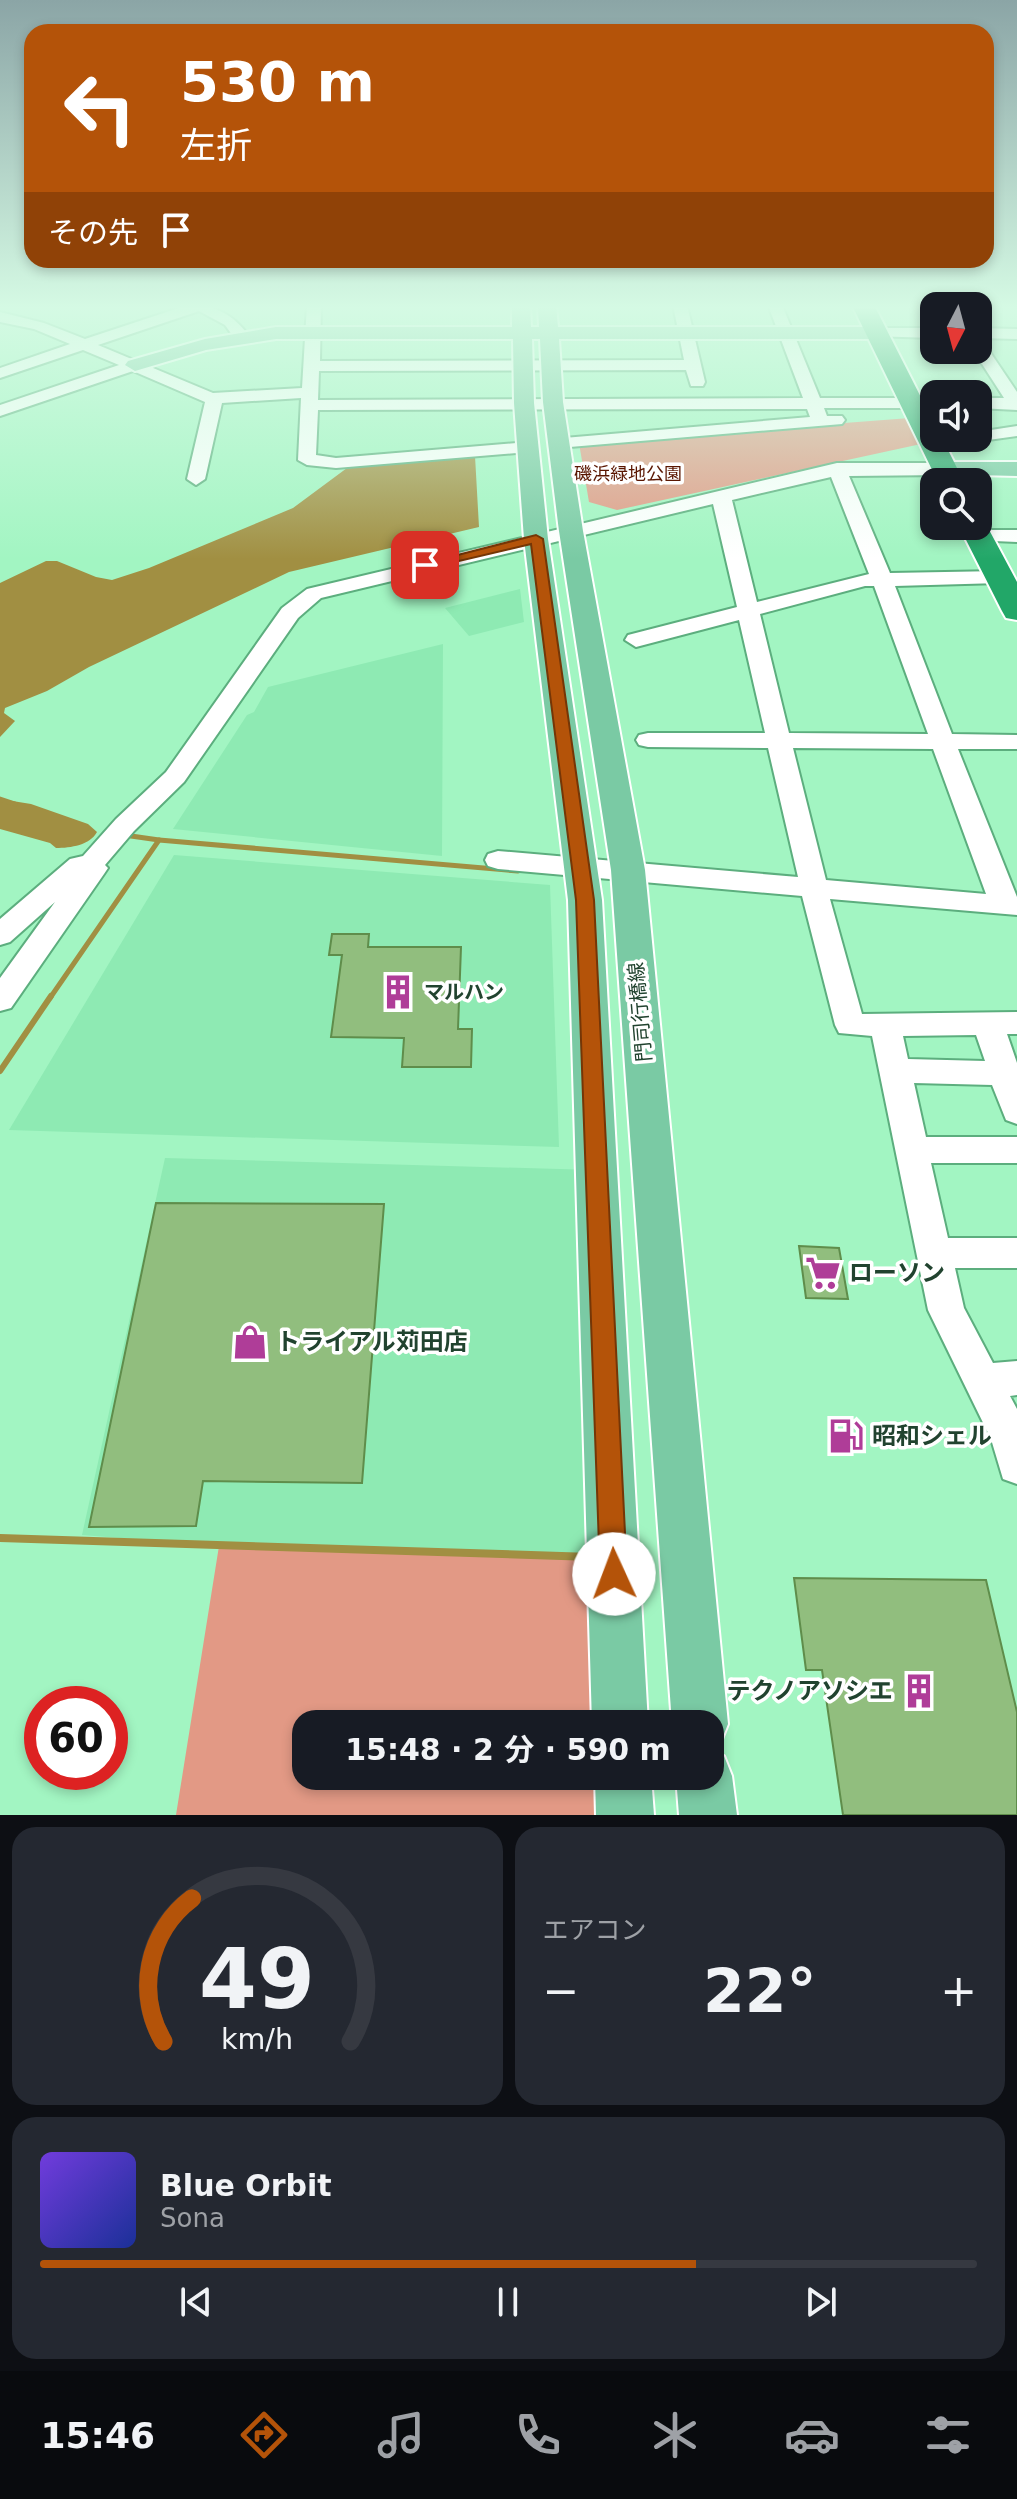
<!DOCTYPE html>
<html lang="ja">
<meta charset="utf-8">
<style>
body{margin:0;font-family:"DejaVu Sans","Noto Sans JP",sans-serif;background:#242831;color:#f1f3f6;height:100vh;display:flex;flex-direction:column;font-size:30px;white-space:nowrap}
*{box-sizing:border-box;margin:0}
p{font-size:26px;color:#9ea1a6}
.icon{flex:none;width:44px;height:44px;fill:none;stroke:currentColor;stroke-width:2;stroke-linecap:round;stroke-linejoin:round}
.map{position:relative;height:1815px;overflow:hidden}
.sheet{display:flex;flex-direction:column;gap:12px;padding:12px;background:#0d0f14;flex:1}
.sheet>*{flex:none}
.banner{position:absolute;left:24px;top:24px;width:970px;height:244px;border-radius:24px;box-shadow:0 4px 12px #0003;background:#b45309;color:#fff;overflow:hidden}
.needle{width:52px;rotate:186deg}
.tools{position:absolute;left:920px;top:292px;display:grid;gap:16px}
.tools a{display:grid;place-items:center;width:72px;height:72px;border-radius:16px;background:#171b24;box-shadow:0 4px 12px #0003;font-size:40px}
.speed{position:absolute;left:24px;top:1686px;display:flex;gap:16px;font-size:40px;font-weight:700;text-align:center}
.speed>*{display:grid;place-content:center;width:104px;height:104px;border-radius:50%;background:#171b24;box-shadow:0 4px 12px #0003;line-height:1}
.speed .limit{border:12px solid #d22;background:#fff;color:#111}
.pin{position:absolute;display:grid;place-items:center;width:68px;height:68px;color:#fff;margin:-34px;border-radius:16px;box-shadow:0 4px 12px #0006}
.me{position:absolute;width:88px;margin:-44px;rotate:358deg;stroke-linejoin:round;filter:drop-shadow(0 0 6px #0008)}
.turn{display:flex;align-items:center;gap:28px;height:168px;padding:0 24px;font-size:36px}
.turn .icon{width:104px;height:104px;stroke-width:2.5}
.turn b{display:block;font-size:56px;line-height:68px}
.then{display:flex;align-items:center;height:76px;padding:0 24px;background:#0003;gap:16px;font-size:30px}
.big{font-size:60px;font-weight:700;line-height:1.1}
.sheet .tile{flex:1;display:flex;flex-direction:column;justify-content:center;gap:12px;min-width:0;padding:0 28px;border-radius:24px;background:#242831}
.sheet .dial{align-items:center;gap:0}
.dial svg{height:208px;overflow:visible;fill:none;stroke:#363941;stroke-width:7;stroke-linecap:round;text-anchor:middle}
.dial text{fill:#f1f3f6;stroke:none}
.song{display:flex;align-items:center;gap:24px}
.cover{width:96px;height:96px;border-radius:12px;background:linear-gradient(135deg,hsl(260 70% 55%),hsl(230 70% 35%))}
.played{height:8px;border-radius:4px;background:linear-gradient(90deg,#b45309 70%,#363941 70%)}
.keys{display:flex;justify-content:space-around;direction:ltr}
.heat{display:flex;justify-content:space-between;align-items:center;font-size:44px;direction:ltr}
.sheet .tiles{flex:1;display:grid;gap:12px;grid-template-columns:1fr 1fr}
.tile:last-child{grid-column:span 2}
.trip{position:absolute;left:292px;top:1710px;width:432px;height:80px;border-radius:24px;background:#171b24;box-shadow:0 4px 12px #0003;font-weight:700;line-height:80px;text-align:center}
.tab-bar{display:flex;height:128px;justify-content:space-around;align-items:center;background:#090b0e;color:#9ea1a6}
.tab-bar .icon{width:56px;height:56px}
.tab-bar .on{color:#b45309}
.tab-bar b{font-size:36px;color:#f1f3f6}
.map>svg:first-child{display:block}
</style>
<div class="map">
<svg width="1017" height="1815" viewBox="0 0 1017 1815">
<rect width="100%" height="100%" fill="#a2f5c2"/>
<g fill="#8eeab3">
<polygon points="520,589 524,622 469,636 445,608"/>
<polygon points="443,644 442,856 173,829 247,715 254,712 268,687"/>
<polygon points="174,855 550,885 559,1147 9,1130"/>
<polygon points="165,1158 594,1170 613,1557 219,1546 82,1535"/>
</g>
<g fill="#e29985">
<polygon points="910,418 921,444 617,510 589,502 579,443"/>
<polygon points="219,1546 613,1557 621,1724 306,1724 306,1776 623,1776 625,1815 176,1815"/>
</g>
<g fill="#a18f42">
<polygon points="475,456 479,527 289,572 89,667 47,691 5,708 4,713 15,721 0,737 0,583 46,561 57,561 96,577 112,580 149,568 293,508 347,468"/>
<path d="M0,799L31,804L88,824L97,832C90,845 71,848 56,848L50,843L0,829Z"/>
</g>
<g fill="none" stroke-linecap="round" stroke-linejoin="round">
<g stroke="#a18f42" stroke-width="5">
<polyline points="0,799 15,804"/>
<polyline points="124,835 159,840"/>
<polyline points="50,998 159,840 518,871"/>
</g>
<polyline stroke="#a18f42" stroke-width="6" points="0,1071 51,996"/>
<polyline stroke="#a18f42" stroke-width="8" points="0,1538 592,1557"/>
</g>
<g fill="#91be7e" stroke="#5f8d4b" stroke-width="2">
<polygon points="332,934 369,934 368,947 461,947 458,1029 472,1029 471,1067 402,1067 404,1038 331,1037 342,955 329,955"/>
<polygon points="156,1203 384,1204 362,1483 203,1481 196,1526 89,1527"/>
<polygon points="799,1246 839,1248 848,1299 806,1298"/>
<polygon points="794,1578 986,1580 1017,1712 1017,1815 843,1815 822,1670 806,1670"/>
</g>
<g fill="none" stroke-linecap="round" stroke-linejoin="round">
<g stroke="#5cae7e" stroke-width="4">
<g id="minor">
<path d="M188,305C215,305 233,314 249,336L247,339H235L225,325L199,311L98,345L213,393L302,388L307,305H321L320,361L684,360L673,305H687L705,382L703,386H691L686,370L319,371L318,400L803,398L768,305H782L820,398H934V408H824L827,416H842L845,420L842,424L558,448L552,447L549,443L552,439L810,417L807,409L318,410L316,455L336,458L528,442L537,447L528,452L336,468L307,465L298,460L301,398L222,403L205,479L196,485L187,479L205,402L133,371L0,416V405L119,365L83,350L0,378V368L70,344L34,329L0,322V312L44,323L85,339Z"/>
<polygon points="925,305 940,305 941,306 934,306 934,311"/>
<polygon points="876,328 934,328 934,338 871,336 871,330"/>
<polygon points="978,328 1017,329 1017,339 978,338"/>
<polygon points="978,341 984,343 1017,392 1017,410 978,408 978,398 1004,398 973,350 978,350"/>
<polygon points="1017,426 1017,436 931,448 922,443 934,437 978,438 978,432"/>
<path d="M837,463H945L954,469L945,475L849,476L890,573L1000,571L1010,577L1000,583L895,586L952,734L1017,735V749H958L1017,897V915L830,899L862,1014L1017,1012V1034H1007L1017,1063V1124L1006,1120L992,1085L914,1083L926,1137H1017V1163H931L948,1238H1017V1268H955L964,1308L993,1363L1017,1361V1395L1010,1396L1017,1409V1484L1003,1479L991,1439L928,1310L872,1036L839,1033L835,1025L802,896L498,869L488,866L485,860L488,854L498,851L798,877L768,748L648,747L639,745L636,740L639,735L648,733H765L739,620L636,647L625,640L628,635L737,607L713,504L321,598L298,618L184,782L134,831L105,865L108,868L104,874L11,1008L0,1011V978L55,902L10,942L0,945V919L70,859L83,856L116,819L166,772L282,608L307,589ZM831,477L869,574L757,602L732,500ZM865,586H874L928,734L789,733L760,614ZM793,748L933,749L986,894L826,880ZM976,1035L985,1061L908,1059L903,1036Z"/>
<polygon points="978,530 1017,530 1017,542 971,540 968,536"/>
</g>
</g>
<g stroke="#fff" stroke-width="4">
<g id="major">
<polygon points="512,305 530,305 531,327 539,327 538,305 556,305 558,327 876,327 885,333 876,339 559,339 563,402 583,531 645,870 728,1724 720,1744 710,1748 710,1724 672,1724 611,870 559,531 543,402 540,339 532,339 534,403 548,539 602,900 648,1724 592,1724 568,900 524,539 514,403 513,339 276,339 206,350 135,371 125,365 128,361 205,339 276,327 512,327"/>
<polygon points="945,462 1017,462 1017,476 937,474 934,469 937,464"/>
<polygon points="710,1750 724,1756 732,1776 737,1815 679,1815 676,1776 710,1776"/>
<polygon points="595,1776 651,1776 654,1815 596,1815"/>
</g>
</g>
<g stroke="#fff" stroke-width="4">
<g id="highway">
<polygon points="852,305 874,305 934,423 934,438 942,438 964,482 938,482"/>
<polygon points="978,519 987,526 1017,582 1017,620 1006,618 1002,611 959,526 978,526"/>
</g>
</g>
<use href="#minor" fill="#fff" fill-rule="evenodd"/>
<use href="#major" fill="#7acaa4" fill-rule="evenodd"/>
<use href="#highway" fill="#22a768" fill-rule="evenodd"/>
</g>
<linearGradient id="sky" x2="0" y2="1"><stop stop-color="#8ba5a6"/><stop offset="0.55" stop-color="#d5fae4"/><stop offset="1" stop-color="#d5fae4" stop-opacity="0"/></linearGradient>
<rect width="1017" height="559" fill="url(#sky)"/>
<polygon fill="#b45309" stroke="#753606" stroke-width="2" points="536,535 543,539 594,900 627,1574 623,1583 614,1587 604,1583 600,1574 576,900 531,544 425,569 418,565"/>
<defs>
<g id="building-bare" transform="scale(2.76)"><path d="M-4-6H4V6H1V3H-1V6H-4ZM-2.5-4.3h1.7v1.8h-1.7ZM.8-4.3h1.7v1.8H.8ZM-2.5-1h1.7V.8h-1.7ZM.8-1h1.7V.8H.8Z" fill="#af3d98" stroke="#fff" stroke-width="2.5" paint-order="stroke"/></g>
<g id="supermarket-bare" transform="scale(2.76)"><path d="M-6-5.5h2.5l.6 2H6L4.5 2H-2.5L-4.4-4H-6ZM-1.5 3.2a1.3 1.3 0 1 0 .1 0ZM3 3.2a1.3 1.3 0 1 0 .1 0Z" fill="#af3d98" stroke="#fff" stroke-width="2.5" paint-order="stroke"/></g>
<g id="shop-bare" transform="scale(2.76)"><path d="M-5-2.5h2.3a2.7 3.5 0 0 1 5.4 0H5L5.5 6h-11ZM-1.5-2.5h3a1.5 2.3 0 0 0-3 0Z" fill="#af3d98" stroke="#fff" stroke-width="2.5" paint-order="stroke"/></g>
<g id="fuel-bare" transform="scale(2.76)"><path d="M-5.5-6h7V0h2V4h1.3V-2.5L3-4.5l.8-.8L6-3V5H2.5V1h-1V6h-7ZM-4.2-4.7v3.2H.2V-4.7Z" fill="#af3d98" stroke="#fff" stroke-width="2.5" paint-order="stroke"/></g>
</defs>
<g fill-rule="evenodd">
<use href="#building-bare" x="398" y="992"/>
<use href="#supermarket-bare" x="823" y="1273"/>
<use href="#shop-bare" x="250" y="1342"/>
<use href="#fuel-bare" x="846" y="1436"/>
<use href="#building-bare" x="919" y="1691"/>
</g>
<g text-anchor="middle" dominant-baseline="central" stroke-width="7" stroke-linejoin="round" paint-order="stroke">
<g font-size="18" fill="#5a1601" stroke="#fff">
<text x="628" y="473">磯浜緑地公園</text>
</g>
<g font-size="20" font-weight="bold" fill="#21432f" stroke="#fff" text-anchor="start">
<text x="424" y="992">マルハン</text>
</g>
<g font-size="20" fill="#21432f" stroke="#fff">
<text transform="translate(640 1012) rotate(-95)">門司行橋線</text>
</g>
<g font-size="24" font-weight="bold" fill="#21432f" stroke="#fff" text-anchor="start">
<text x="849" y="1273">ローソン</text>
<text x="276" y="1342">トライアル苅田店</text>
<text x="872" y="1436">昭和シェル</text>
<text x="893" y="1691" text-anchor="end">テクノアソシエ</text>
</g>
</g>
</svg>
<div class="tools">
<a><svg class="needle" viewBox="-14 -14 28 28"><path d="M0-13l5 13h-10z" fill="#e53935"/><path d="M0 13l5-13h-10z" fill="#9ea1a6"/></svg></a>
<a><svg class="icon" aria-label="sound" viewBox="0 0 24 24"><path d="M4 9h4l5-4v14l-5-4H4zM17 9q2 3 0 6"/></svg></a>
<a><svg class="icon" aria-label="search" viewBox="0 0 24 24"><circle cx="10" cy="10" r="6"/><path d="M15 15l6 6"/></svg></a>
</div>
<div class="speed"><div class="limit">60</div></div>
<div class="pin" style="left:425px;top:565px;background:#d93025"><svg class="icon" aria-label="arrive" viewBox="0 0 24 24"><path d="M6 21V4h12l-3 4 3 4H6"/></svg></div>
<svg class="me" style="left:614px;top:1574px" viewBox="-20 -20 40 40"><circle r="19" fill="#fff"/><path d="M0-13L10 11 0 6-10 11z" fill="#b45309"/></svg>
<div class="trip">15:48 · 2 分 · 590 m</div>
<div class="banner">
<div class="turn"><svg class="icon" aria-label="left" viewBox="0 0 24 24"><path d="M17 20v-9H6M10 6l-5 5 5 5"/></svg><div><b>530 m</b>左折</div></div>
<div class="then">その先<svg class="icon" aria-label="arrive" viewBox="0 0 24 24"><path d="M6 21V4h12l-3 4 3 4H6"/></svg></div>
</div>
</div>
<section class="sheet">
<div class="tiles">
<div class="tile dial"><svg viewBox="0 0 100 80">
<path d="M14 69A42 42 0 1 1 86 69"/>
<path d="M14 69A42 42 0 0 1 25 14" stroke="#b45309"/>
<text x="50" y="56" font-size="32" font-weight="700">49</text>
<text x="50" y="72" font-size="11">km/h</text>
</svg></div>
<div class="tile"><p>エアコン</p>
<div class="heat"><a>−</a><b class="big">22°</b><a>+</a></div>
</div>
<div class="tile">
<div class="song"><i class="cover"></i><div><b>Blue Orbit</b><p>Sona</p></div></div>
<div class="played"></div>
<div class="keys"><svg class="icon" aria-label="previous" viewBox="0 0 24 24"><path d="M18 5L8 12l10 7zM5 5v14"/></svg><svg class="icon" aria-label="pause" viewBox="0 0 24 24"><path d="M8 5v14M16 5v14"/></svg><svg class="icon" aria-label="next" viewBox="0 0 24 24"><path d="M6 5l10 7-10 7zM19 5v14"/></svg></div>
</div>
</div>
</section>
<nav class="tab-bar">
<b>15:46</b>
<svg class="icon on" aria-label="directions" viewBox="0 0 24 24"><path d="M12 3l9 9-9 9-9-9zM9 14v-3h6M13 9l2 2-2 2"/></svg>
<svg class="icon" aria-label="music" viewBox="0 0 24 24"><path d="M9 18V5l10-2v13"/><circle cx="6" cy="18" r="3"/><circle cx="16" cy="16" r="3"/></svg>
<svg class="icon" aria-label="phone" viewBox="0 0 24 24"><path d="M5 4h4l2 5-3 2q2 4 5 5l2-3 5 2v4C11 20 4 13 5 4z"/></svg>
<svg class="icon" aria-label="climate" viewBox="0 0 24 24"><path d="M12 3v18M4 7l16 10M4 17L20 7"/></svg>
<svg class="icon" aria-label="car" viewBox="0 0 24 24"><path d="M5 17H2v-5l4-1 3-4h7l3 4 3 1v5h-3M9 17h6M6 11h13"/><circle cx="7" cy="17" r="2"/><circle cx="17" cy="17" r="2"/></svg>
<svg class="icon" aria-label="filters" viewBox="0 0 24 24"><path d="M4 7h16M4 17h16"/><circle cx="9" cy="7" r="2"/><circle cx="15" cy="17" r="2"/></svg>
</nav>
